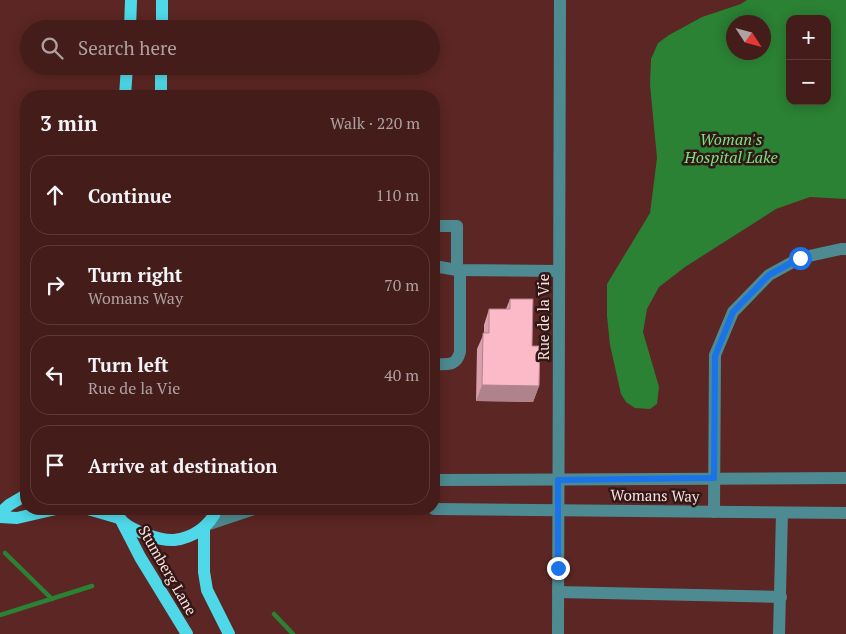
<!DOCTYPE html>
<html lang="en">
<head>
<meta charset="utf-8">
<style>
  body { margin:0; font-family:"PT Serif",serif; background:#4b2523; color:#f1f3f6 }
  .controls { position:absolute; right:15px; top:15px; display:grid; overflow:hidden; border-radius:10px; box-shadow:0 2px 12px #0003 }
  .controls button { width:45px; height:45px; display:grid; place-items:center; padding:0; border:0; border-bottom:1px solid #5c3a39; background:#441c1a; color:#f1f3f6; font:25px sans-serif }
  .compass { position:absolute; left:726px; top:15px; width:45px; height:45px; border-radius:50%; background:#441c1a; box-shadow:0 2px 12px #0003; rotate:126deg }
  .stop { position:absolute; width:15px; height:15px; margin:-11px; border:4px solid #1a73e8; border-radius:50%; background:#fff }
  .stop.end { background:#1a73e8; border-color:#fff; box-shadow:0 1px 5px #0008 }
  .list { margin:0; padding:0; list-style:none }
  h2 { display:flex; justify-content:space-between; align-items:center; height:65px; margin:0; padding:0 20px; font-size:21px }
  h2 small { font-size:16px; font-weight:400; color:#afa1a2 }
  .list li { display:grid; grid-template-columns:32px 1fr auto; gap:15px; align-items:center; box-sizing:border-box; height:80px; margin:0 10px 10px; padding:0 10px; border:1px solid #5c3a39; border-radius:20px }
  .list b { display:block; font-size:19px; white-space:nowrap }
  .list p { margin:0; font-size:16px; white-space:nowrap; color:#afa1a2 }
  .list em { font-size:16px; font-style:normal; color:#afa1a2 }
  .icon { flex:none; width:28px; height:28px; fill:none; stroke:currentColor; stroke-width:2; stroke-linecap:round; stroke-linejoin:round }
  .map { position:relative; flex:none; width:846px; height:634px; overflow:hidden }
  .search { position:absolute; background:#441c1a; box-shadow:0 2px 12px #0003; left:20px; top:20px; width:420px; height:55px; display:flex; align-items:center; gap:12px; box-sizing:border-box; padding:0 18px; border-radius:28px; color:#afa1a2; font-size:19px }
  .panel { position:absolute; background:#441c1a; box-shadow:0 2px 12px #0003; left:20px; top:90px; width:420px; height:425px; border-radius:20px }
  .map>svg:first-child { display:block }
  .water { fill:#2b8134; fill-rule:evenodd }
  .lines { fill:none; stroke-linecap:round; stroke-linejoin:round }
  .stream { stroke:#2b8134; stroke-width:4.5 }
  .minor { stroke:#4e8a91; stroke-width:12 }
  .major { stroke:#4fd9e8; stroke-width:12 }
  .wall { fill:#d99fab }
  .shaded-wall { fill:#b0828b }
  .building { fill:#fcb9c7; stroke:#b0828b }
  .route { stroke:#1a73e8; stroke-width:6 }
  .labels { text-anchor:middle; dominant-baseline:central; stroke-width:5; stroke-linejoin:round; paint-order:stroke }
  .street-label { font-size:15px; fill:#fce0dd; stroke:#311817 }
  .water-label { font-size:16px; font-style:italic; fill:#78e37f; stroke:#311817 }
</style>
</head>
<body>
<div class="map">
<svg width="846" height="634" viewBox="0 0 846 634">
  <rect width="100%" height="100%" fill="#5b2623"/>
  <path class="water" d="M747,0H846V199L810,197L776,209L685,267L659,287L647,309L643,332L659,387L657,404L650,409L635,408L626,402L621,394L610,345L607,316V284L650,213L657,158L650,85L651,59L658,43L669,35L702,17L741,4ZM790,19H827V101H790ZM734,22H764V52H734Z"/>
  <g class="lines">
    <g class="stream">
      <path d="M5,553L52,599"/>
      <path d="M274,614L293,634"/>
      <path d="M0,615L92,586"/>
    </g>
    <g class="minor">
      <path d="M434,226H457V270"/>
      <path d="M434,266L457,270L559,271"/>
      <path d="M434,364C447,364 456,367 460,352V270"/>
      <path d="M434,480L846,478"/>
      <path d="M434,509L846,513"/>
      <path d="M714,512L715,355L733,312L769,275L800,258L841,249H846"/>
      <path d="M206,525L254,509"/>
      <path d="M558,592L781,597"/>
      <path d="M558,634L560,0"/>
      <path d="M779,634L782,513"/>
    </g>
    <g class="major">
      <path d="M130,29L131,0"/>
      <path d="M162,29V0"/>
      <path d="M125,96L127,66"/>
      <path d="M161,96V66"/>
      <path d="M88,509L119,518"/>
      <path d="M114,509C116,513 119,518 123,522C133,531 160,541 174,540C193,538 210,526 217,509"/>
      <path d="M0,513L9,505L26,495"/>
      <path d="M0,517L17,518L56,509"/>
      <path d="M122,522L140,557L187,634"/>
      <path d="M204,527V572L207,590L229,634"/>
    </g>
  </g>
  <path class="wall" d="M510,299L532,346L539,386L533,402L476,401L477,349L484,333V325L489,309H506Z"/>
  <path class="shaded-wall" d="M482,385L539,386L533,402L476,401Z"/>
  <path class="building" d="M510,299H533L532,346H540L539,386L482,385L483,333H489V309H510Z"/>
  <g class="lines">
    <path class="route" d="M558,568V480L714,478L715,356L733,312L769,275L800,258"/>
  </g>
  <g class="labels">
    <g class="street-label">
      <text transform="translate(543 317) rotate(-90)">Rue de la Vie</text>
      <text transform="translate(655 495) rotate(1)">Womans Way</text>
      <text transform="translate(168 570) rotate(60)">Stumberg Lane</text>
    </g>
    <g class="water-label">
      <text x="731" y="139">Woman's<tspan x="731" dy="18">Hospital Lake</tspan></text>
    </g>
  </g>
</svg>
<div class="controls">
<button>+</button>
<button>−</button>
</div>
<svg class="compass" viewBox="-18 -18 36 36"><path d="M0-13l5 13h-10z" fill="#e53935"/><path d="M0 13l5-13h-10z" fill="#afa1a2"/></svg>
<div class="stop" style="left:800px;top:258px"></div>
<div class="stop end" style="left:558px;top:568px"></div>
<div class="search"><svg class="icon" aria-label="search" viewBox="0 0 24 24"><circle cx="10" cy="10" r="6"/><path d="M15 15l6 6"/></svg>Search here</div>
<section class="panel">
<h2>3 min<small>Walk · 220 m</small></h2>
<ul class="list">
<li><svg class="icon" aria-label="ahead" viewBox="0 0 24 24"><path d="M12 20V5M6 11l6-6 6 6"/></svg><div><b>Continue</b></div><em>110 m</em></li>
<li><svg class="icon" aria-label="right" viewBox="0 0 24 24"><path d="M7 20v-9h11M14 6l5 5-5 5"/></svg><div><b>Turn right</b><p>Womans Way</p></div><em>70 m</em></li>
<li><svg class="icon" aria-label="left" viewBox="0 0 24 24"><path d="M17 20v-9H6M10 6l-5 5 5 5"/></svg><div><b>Turn left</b><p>Rue de la Vie</p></div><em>40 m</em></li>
<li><svg class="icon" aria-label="arrive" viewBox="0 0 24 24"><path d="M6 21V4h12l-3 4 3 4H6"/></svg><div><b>Arrive at destination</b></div></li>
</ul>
</section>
</div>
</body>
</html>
